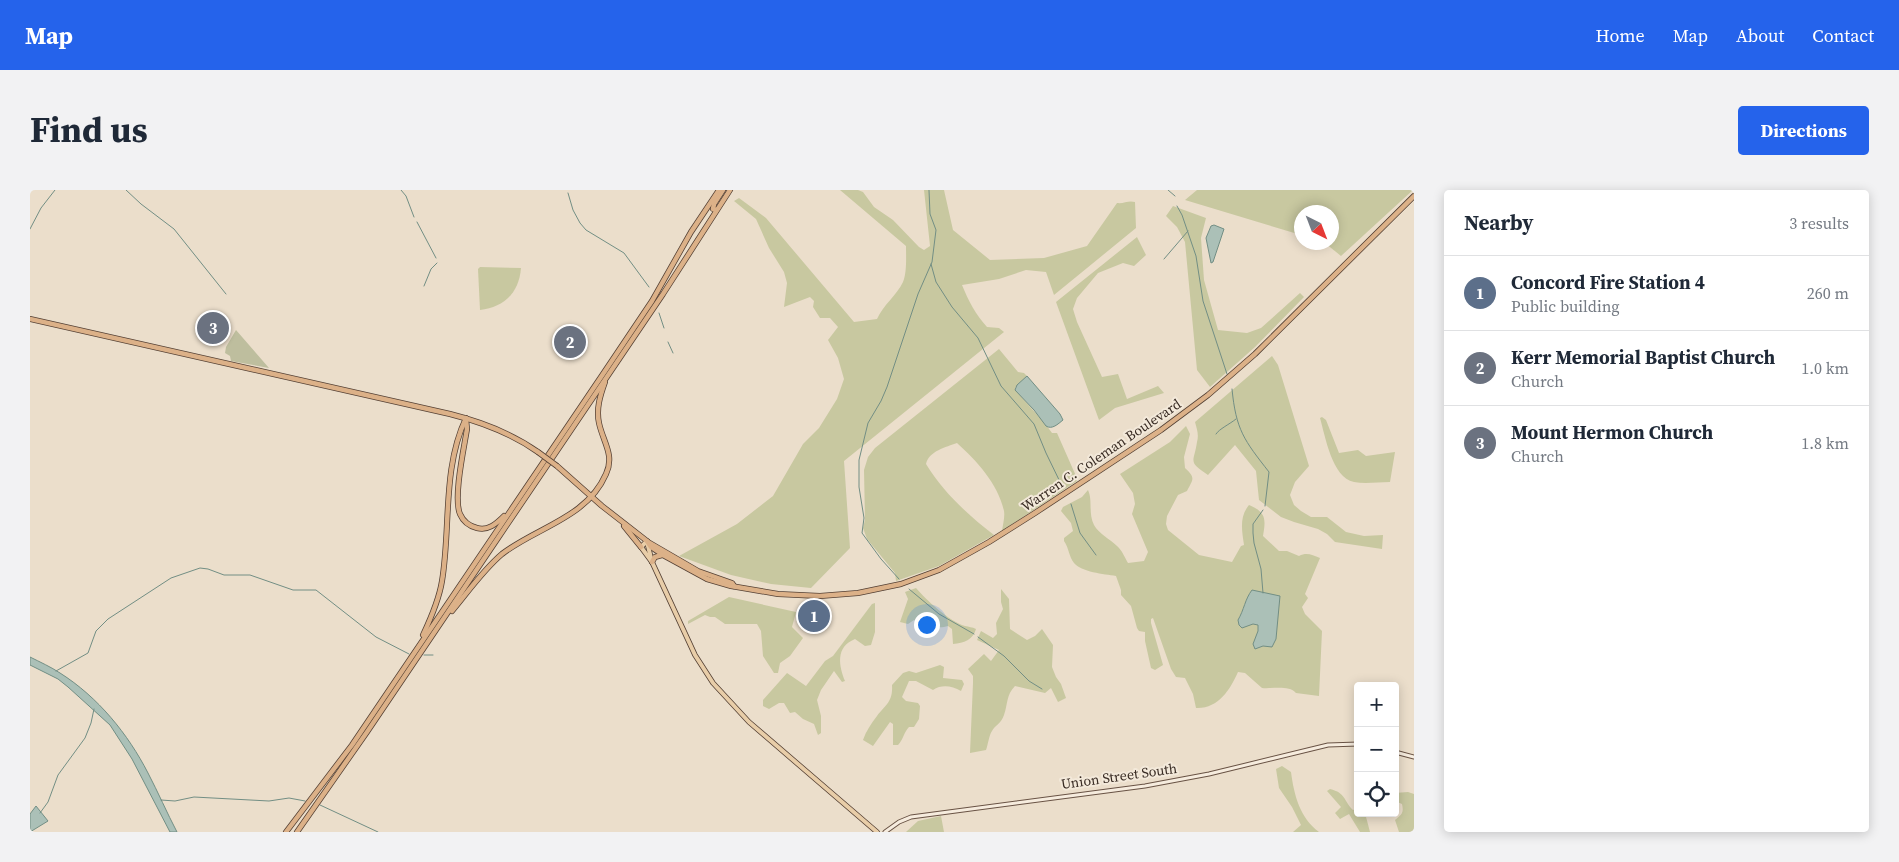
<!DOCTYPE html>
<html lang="en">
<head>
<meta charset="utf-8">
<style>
  body { margin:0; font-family:"Source Serif 4",serif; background:#f2f2f3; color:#1f2937 }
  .controls { position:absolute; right:15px; bottom:15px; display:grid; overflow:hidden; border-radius:5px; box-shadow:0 2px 12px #0003 }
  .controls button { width:45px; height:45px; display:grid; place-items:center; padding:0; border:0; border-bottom:1px solid #e0e1e3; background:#fff; color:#1f2937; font:25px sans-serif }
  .compass { position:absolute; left:1264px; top:15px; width:45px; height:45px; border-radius:50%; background:#fff; box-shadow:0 2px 12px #0003; rotate:138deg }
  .you { position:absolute; left:896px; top:434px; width:18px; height:18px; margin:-12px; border:4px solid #fff; border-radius:50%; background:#1a73e8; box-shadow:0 0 0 8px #1a73e833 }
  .badge { display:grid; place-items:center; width:32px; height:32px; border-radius:50%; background:#2563eb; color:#fff; font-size:16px; font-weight:700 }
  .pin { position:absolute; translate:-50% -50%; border:2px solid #fff; box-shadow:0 1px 5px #0006 }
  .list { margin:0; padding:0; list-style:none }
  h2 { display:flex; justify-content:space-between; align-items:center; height:65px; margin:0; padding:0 20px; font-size:21px }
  h2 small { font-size:16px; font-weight:400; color:#747a83 }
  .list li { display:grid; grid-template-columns:32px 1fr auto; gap:15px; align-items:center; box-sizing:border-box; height:75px; padding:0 20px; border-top:1px solid #e0e1e3 }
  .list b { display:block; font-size:19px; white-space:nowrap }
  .list p { margin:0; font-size:16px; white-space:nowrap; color:#747a83 }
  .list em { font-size:16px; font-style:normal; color:#747a83 }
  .icon { flex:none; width:28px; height:28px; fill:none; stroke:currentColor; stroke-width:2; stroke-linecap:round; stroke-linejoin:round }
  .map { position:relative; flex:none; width:1384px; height:642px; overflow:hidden; border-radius:5px }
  header { display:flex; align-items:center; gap:30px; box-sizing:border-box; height:70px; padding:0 25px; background:#2563eb; color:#fff }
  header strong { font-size:24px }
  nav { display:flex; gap:28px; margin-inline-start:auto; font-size:18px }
  .intro { display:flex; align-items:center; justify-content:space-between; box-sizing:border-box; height:120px; padding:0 30px }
  h1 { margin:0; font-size:35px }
  .button { padding:12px 22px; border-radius:5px; background:#2563eb; color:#fff; font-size:18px; font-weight:700 }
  main { display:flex; gap:30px; padding:0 30px }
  aside { flex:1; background:#fff; border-radius:5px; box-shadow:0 2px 12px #0003 }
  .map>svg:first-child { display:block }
  .green { fill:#c8c8a0 }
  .cemetery { fill:#bebe9e }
  .water { fill:#abc0b7; stroke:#728e84 }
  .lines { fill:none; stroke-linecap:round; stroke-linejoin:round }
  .stream { stroke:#728e84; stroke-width:1 }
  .secondary-casing { stroke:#685244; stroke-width:5 }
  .primary-casing { stroke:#544034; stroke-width:5.5 }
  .trunk-casing { stroke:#544034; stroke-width:6 }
  .secondary { stroke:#f6ecde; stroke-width:3 }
  .primary { stroke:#e8cda8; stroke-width:4 }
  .trunk { stroke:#dcb188; stroke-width:4.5 }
  .trunk-bridge-casing { stroke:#544034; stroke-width:6; stroke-linecap:butt }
  .trunk-bridge { stroke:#dcb188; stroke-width:4.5 }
  .labels { text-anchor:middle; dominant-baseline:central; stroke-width:4; stroke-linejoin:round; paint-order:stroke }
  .street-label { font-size:14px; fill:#382b23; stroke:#f3e9da }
</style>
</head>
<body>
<header>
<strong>Map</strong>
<nav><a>Home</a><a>Map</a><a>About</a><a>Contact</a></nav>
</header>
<div class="intro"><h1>Find us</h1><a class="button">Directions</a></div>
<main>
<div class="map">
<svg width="1384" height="642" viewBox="0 0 1384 642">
  <rect width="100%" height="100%" fill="#ebdecb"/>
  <g class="green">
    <path d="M810,0H828L833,2L844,17L863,30L889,57L894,60L900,56L894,0H914L923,40L960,70L1014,68L1057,56L1087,13C1094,14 1098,10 1105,12L1106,38L1024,105L1016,82L996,80L969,89L932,95C938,110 946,125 957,137L969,138L974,142L814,271L820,358L781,398L741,394L701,385L649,366L707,334L743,306L773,254L789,238L807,209L814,189L808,168L798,150L808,137L800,128H790L783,117L784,111L780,107L754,117L757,93L754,82L739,58L726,29L704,11L709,8L736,28L824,132L847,129C853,115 867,105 873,92C877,82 876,67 876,56Z"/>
    <path d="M1167,0H1383L1311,66L1295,53L1302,52V22H1272L1271,45L1155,10Z"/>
    <path d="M1143,16L1176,28L1171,48L1174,90L1188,140L1217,143L1231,138L1270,103L1274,107L1225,157L1180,197L1167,180L1155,52L1147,37L1136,26Z"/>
    <path d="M1107,47L1116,65L1104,76L1093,73L1068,83L1047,108L1043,119L1047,132L1072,187L1088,184L1097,209L1128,196L1134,203L1085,218L1069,230L1026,112Z"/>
    <path d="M450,77L491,78C489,103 474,117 450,120L448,79Z"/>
    <path d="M969,159L988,182L994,183L997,186L985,198C996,214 1011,227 1022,243H1027L1046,286L1047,291L972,341C973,334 975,327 974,321C968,294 947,271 927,253C916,257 899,261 896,274C914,303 938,325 964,345L909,376L866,391L865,383L837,349L833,338L835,330L834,280L838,267L845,258Z"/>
    <path d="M1242,166L1248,175L1279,276L1265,292L1260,305L1264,315L1271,321L1281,327H1297L1316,342L1334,346L1353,345L1352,359L1305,352L1297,344L1288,339L1264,332L1251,327L1229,310L1226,281L1205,255L1178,285C1157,271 1164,273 1167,252C1169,245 1167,239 1165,232Z"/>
    <path d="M1292,227L1296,230L1309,263L1328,260L1336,266L1365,262L1360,292C1348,292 1335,294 1324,292C1302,288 1295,245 1290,228Z"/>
    <path d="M1156,236L1160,244L1154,267L1155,278C1166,288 1163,289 1157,301L1148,305L1137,326L1136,334L1138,340L1169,365L1202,372L1211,356L1214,355C1212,341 1209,327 1219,315C1236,322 1236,329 1233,346L1249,361H1257L1269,366C1277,362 1282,365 1290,368L1275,404L1278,408L1272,417L1275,424L1292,441L1289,506L1266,503C1259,495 1243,499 1232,498L1215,483L1208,482C1200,500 1188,519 1166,518L1163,504L1155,488L1146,487L1141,479L1123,428L1121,429V433L1133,475L1125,480L1121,478L1115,451V442L1109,441L1107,438L1101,416L1091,405V400L1086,386C1074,384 1051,382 1044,373C1039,367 1039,358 1034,351V348L1043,341L1041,333L1031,321L1033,317L1052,307L1058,300C1063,311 1058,323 1064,335C1069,344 1080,349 1087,356C1092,360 1095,368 1098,373L1114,371L1118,362L1102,324L1105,314L1103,303L1090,284L1140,252Z"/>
    <path d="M886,398C896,410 919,431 935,436C939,437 942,437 946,439C943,450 934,453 923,454L922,439L918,436C909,439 905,435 895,439L884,430L878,434L870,432L878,409L875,402Z"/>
    <path d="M971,399L979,409L980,439L997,450L1005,446L1012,439L1023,455L1022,477L1026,487L1031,494L1036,508L1028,512L1021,498L1015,503L985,496C976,505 978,514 974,525C971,534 965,535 962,541C959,545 958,555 956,560L940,563L943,493V486L938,479L954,464L961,471L969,460L947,450L951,441L963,448L967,444L966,433L973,419L971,412Z"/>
    <path d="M699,407L766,422L762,437L773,448L760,466L750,473L748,483H744L733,466L731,441L727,434H695L685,427H680L675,425L658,434V431Z"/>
    <path d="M845,413V442L841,455L835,456L825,449C805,457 809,476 815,491L812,492L804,481L791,500L787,510L791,526V543L788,545L784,534L773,529L765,522L760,523L754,513H749L739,519L733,516V510L757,483L776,496L795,471L803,466L842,414Z"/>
    <path d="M910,475L914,477L913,488L932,490L934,494L931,501C922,496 912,494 903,500L886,491H879L872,507L876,511L888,513L890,516L889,529L884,537H879C874,542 873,550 868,555H863V534L860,532L843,556L833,550C836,541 841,534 847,526C856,514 863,512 862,495L873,483L879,481L886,483Z"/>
    <path d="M1252,576L1261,582C1264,605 1270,628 1289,642H1263L1271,635L1262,617L1249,598L1246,579Z"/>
    <path d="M1300,599C1316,603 1313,610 1323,620L1328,618V623H1335L1340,642H1330L1319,624L1310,629L1305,623L1311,617L1297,601Z"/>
    <path d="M1378,602L1384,604V642H1369L1365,630C1372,624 1374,623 1372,614L1365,611V603Z"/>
    <path d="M911,626L914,642H876L888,631Z"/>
  </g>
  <path class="cemetery" d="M206,140L239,178L201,171L200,166L195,163L196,157Z"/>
  <g class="water">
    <path d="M1184,35L1194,39L1183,72L1181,73L1176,48L1181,36Z"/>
    <path d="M997,186L1030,224L1033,230C1028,234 1022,240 1016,236L1004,220L985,200L987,195Z"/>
    <path d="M1222,400L1250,406L1246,449L1242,457L1233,456L1225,459L1223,454L1228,441V435L1223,434L1212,438L1209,435L1208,430C1214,420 1215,409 1222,400Z"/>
    <path d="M0,467C10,472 21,477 30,483C68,507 98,544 118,583C128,602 137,623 147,642H140L102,569L80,535L38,497L28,489L0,475Z"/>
    <path d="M6,616L18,631L0,642V624Z"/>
  </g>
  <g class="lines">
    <g class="stream">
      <path d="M96,0L111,14L144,39L196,104"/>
      <path d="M371,0L376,6L384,27"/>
      <path d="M1138,0L1145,6"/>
      <path d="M538,3L543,20L550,33L556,40L594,63L619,97"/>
      <path d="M1147,16L1152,25L1166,66L1173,111L1197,184"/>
      <path d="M387,32L406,68"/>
      <path d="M0,39L11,18L25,0"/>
      <path d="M1134,69L1158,41"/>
      <path d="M901,74L906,92L922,117L948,148L971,196L1004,234L1016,263L1033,298"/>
      <path d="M394,96L401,79L407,73"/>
      <path d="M629,123L634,138"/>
      <path d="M638,152L643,163"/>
      <path d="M1202,199C1206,240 1214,250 1239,282L1235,316"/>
      <path d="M1186,244C1189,239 1200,234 1206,229"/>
      <path d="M1041,314L1050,343L1066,365"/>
      <path d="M869,389L851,369L832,343L834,328L829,297V270L838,233L851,211L857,197L888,104L902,72L906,40L900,24L899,0"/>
      <path d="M879,399L909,424L944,444"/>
      <path d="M1233,403L1231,379L1224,353L1223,343V334L1233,320"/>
      <path d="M948,447L974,466L999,491L1012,499"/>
      <path d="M394,465H403"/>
      <path d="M26,481L58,463L66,441L78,429L141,388L170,378L178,379L194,385H220L263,400H286L346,447L379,464"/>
      <path d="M131,610L145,611L164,607L239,611L259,608L275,611"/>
      <path d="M290,615L348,642"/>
      <path d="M10,623L18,612L28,585L55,548L61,533L64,519"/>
    </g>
    <g class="secondary-casing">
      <g id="secondary">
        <path d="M1365,562L1384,567"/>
        <path d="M855,642L869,632L881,627L1115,596L1179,584L1298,555L1328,554"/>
      </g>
    </g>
    <g class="primary-casing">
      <g id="primary">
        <path d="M617,351L611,357L622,372L665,465L683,493L719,532L847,642"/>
        <path d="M617,352L622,372"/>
      </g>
    </g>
    <g class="trunk-casing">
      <g id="trunk">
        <path d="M686,20L683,19L684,14L693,0"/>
        <path d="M0,129L420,224C452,232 481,243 508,262"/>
        <path d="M436,229L437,239C434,258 423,308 430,324C433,331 439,336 447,338C458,341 466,334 474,326"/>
        <path d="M527,276L572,316L617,351L621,357L633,365L677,389L701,396L748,404L790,406L828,403L871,394L909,380L959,352L1005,323L1131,240L1178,205L1225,164L1384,6"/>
        <path d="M594,336L611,357"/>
        <path d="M618,352L668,381L702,393L704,396"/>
        <path d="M622,372L625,367L632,365"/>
        <path d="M422,421C438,402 453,380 472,364C507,337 557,328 576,284C585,265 573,252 569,233C566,219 570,206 575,192"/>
        <path d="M393,445C401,428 409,410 412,391C421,337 412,279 436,228"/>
        <path d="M256,642L322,555L571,187L622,111L661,42L689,0"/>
        <path d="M267,642L337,542L468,348L633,104L700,0"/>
      </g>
    </g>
    <use href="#secondary" class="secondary"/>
    <use href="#primary" class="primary"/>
    <use href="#trunk" class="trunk"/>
    <g class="trunk-bridge-casing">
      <path id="trunk-bridge" d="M508,262L527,276"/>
    </g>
    <use href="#trunk-bridge" class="trunk-bridge"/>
  </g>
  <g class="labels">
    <g class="street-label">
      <text transform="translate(1071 265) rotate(-34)">Warren C. Coleman Boulevard</text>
      <text transform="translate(1089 586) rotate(-8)">Union Street South</text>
    </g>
  </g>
</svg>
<div class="controls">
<button>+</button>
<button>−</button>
<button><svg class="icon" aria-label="locate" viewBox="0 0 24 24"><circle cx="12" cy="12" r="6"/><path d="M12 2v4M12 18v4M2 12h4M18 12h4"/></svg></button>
</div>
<svg class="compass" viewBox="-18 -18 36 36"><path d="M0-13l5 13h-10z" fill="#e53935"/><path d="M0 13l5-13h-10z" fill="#747a83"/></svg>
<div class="you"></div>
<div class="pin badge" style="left:784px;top:426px;background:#5c6f8a">1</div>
<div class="pin badge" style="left:540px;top:152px;background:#6b7280">2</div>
<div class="pin badge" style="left:183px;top:138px;background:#6b7280">3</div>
</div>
<aside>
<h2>Nearby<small>3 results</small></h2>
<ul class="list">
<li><span class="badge" style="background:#5c6f8a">1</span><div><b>Concord Fire Station 4</b><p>Public building</p></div><em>260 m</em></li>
<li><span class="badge" style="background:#6b7280">2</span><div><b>Kerr Memorial Baptist Church</b><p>Church</p></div><em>1.0 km</em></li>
<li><span class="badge" style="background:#6b7280">3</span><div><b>Mount Hermon Church</b><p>Church</p></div><em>1.8 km</em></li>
</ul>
</aside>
</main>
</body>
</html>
